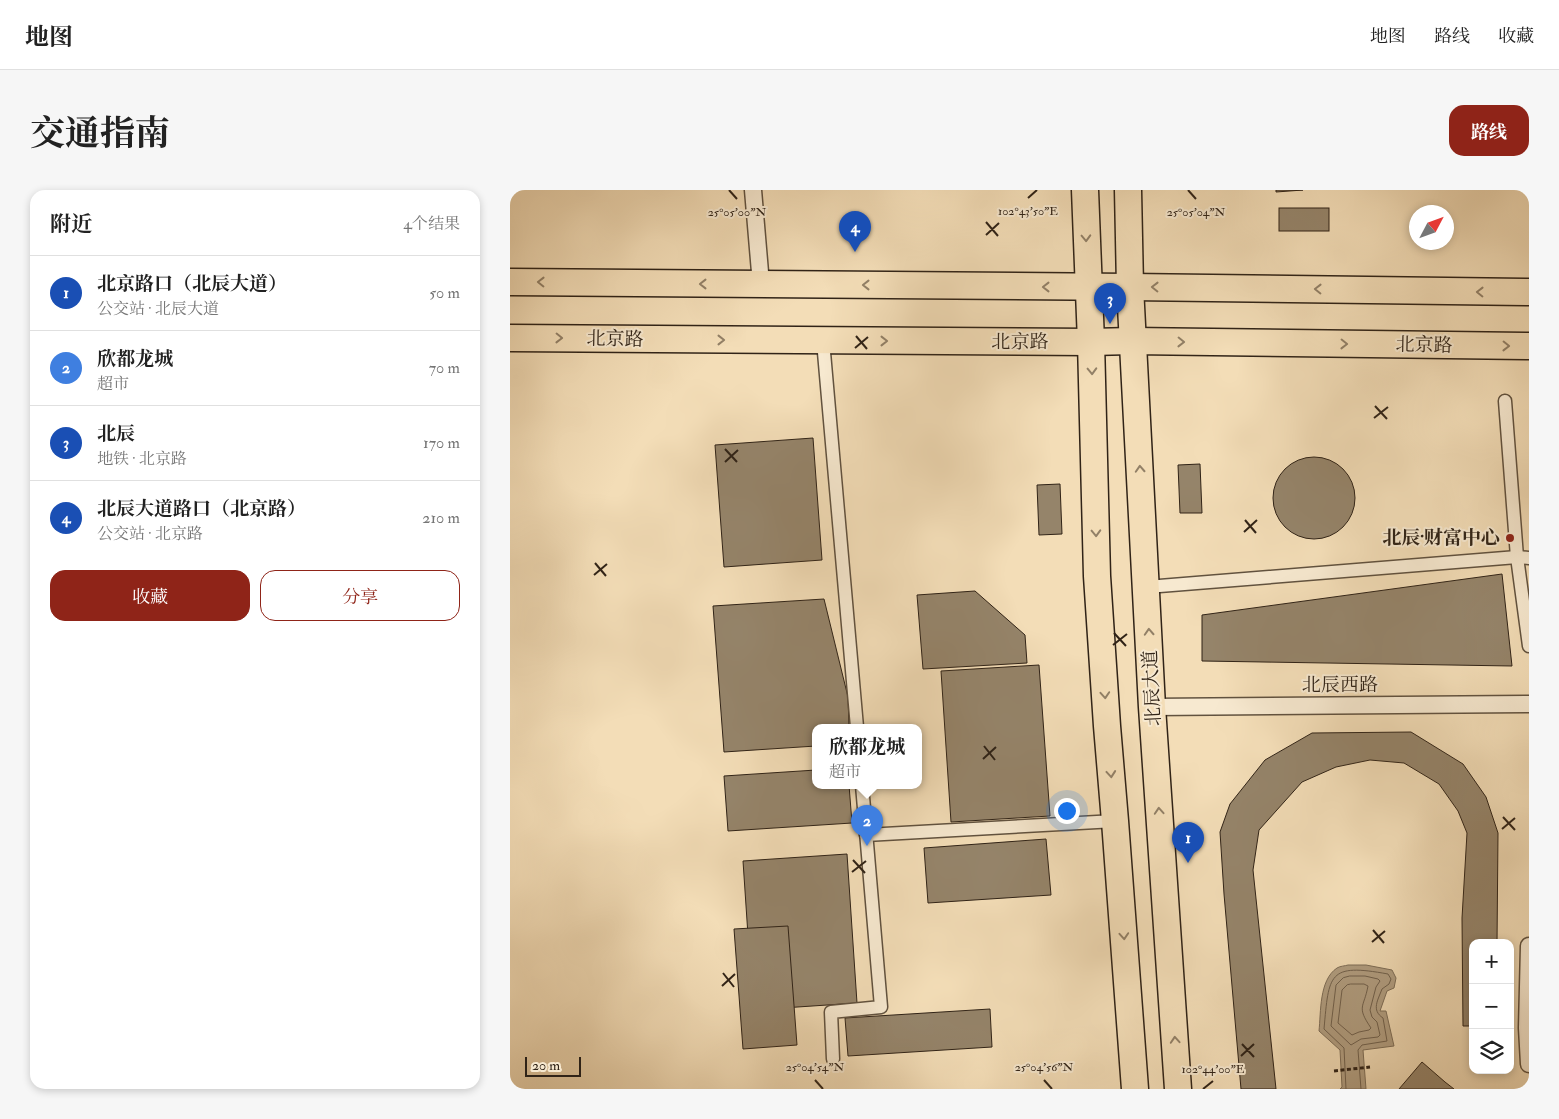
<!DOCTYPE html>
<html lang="zh">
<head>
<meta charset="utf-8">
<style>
  body { margin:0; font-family:"IM FELL Double Pica","Noto Serif SC",serif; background:#f6f6f6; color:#222 }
  .controls { position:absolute; right:15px; bottom:15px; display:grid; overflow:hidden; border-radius:10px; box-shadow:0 2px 8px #0003 }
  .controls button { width:45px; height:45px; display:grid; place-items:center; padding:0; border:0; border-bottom:1px solid #e0e0e0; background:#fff; color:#222; font:25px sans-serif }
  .compass { position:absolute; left:899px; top:15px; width:45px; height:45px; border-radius:50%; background:#fff; box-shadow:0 2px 8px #0003; rotate:49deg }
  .scale { position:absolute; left:15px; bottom:12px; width:56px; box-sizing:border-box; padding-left:5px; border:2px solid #302317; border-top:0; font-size:14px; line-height:18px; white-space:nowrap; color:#302317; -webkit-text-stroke:4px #f7e9d0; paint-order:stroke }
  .you { position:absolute; left:556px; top:620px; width:18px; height:18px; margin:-12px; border:4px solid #fff; border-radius:50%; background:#1a73e8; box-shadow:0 0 0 8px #1a73e833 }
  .badge { display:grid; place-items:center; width:32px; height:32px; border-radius:50%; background:#8f2418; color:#fff; font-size:16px; font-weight:700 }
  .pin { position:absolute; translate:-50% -41px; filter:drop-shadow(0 1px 2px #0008) }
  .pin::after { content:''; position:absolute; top:26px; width:18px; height:15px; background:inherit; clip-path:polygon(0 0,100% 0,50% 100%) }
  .popup { position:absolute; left:302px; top:534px; width:110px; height:65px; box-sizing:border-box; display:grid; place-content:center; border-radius:10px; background:#fff; filter:drop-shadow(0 1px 4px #0005); font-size:16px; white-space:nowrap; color:#767676 }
  .popup b { font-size:19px; color:#222 }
  .popup::after { content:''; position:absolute; left:50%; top:100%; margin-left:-10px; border:10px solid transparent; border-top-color:#fff }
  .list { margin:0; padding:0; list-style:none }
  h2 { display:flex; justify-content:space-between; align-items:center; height:65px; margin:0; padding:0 20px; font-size:21px }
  h2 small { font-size:16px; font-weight:400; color:#767676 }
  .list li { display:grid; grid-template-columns:32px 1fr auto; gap:15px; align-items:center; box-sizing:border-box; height:75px; padding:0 20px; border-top:1px solid #e0e0e0 }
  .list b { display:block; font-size:19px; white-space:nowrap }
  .list p { margin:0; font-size:16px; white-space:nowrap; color:#767676 }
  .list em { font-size:16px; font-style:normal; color:#767676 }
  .actions { display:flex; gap:10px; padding:15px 20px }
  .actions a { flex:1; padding:11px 0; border:1px solid #8f2418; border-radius:15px; text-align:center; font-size:18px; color:#8f2418 }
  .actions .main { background:#8f2418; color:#fff }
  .icon { flex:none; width:28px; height:28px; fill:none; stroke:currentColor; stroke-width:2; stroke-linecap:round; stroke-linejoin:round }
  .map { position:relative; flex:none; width:1019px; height:899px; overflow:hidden; border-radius:15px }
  header { display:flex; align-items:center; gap:30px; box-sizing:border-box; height:70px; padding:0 25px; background:#fff; border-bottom:1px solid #e0e0e0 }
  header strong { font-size:24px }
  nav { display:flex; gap:28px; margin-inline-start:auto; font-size:18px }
  .intro { display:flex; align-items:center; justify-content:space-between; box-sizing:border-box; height:120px; padding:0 30px }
  h1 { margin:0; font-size:35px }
  .button { padding:12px 22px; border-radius:15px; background:#8f2418; color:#fff; font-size:18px; font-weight:700 }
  main { display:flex; gap:30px; padding:0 30px }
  aside { flex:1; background:#fff; border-radius:15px; box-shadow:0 2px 8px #0003 }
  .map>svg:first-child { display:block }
  .water { fill:#b19e81; stroke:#7d6d57 }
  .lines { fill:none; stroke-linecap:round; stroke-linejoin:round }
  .shore { stroke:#70604c; stroke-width:1 }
  .building { fill:#95846a; stroke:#302317 }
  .pedestrian-casing { stroke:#61523f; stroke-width:15 }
  .minor-casing { stroke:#61523f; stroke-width:19 }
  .primary-casing { stroke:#302317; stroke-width:29 }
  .path { stroke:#302317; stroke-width:3; stroke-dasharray:4 2.5; stroke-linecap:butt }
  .pedestrian { stroke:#f7e9d0; stroke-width:12 }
  .minor { stroke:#f7e9d0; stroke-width:16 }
  .primary { stroke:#f3ddb7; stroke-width:26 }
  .oneway { stroke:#928067 }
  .ticks { fill:none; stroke:#302317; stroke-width:2 }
  .poi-dot { fill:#8f2418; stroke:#f7e9d0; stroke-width:2 }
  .labels { text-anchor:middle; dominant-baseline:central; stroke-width:4; stroke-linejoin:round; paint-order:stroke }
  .street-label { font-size:19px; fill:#302317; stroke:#f7e9d0 }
  .poi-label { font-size:19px; font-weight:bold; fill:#302317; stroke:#f7e9d0; text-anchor:end }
  .ticks-label { font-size:12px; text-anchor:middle; fill:#302317; stroke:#f7e9d0; stroke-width:4; stroke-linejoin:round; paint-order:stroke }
</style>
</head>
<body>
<header>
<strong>地图</strong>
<nav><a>地图</a><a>路线</a><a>收藏</a></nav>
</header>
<div class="intro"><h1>交通指南</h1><a class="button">路线</a></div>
<main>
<aside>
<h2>附近<small>4个结果</small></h2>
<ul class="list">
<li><span class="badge" style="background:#1a4fb4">1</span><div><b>北京路口（北辰大道）</b><p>公交站 · 北辰大道</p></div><em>50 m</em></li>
<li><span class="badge" style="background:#3f7fe0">2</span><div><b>欣都龙城</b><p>超市</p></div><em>70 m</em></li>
<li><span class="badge" style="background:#1a4fb4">3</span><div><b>北辰</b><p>地铁 · 北京路</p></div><em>170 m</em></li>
<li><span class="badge" style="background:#1a4fb4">4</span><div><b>北辰大道路口（北京路）</b><p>公交站 · 北京路</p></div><em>210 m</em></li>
</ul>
<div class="actions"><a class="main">收藏</a><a>分享</a></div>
</aside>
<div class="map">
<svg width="1019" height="899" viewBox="0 0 1019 899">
  <rect width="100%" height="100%" fill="#f3ddb7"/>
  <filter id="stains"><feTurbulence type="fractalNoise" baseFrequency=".004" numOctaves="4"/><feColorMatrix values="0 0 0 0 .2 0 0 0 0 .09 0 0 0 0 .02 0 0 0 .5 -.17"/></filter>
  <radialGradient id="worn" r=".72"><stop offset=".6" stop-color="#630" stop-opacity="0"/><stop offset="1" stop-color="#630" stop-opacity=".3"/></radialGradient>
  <path class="water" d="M838,775H856L882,780L886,788L884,798L877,801L870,821H876L884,856L853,860L856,899H830L832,897L830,860L809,841C811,822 809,790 827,778C830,776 835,776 838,775Z"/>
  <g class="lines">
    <g class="shore">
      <path d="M840,786H855L868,789L870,791L866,797L860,820L862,827L867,832L870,845L868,847L851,849L841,855L821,836L826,795L833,788Z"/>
      <path d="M841,794H854L858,796C854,818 846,816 861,838L859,840L849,842L842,845L828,833L832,800L837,795Z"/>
      <path d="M836,899L834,858L814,839C819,784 818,773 878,784L881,789L879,794L872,799C868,810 861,820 873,828L877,851L852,855L848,860L851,899"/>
    </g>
  </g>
  <g class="building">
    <path d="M766,0H793L766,2Z"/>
    <rect x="769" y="18" width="50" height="23"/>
    <path d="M303,248L312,370L214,377L205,255Z"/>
    <circle cx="804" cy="308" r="41"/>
    <path d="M690,274L692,323H670L668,275Z"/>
    <path d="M550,294L552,344L529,345L527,295Z"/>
    <path d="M992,384L1002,476L692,471V425Z"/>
    <path d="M465,401L515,445L517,473L413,479L407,405Z"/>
    <path d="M314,409L338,507L339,537H306V556L214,562L203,416Z"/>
    <path d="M529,475L540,626L441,632L431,481Z"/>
    <path d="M901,542L953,574L976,607L988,643L987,753H963V836H953L952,728L957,643L948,621L929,594L894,573L860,570L826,577L792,592L749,640L743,680L766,899H731L714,704L710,642L720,614L755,570L802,543Z"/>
    <path d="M306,580V595H339L342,633L218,641L214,586Z"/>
    <path d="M536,649L541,705L418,713L414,658Z"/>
    <path d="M337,664L347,813L243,820L233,671Z"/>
    <path d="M278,736L287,855L233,859L224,739Z"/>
    <path d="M480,819L482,857L338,866L335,828Z"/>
    <path d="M912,872L935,892L944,899H889Z"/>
  </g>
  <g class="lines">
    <g class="pedestrian-casing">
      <g id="pedestrian">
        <path d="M313,151L347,537"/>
        <path d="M995,211L1007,367L1019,456"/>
        <path d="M637,397L1007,367L1019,368"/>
        <path d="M356,645L605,631"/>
        <path d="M323,869L321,822L371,817L352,595"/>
      </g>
    </g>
    <g class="minor-casing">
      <g id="minor">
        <path d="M243,0L251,94"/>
        <path d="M642,517L1019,514"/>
        <path d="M1019,756L1017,838L1019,874"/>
      </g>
    </g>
    <g class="primary-casing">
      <g id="primary">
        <path d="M575,0L581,152L587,386L597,536L605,631L625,899"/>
        <path d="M618,0L620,97L642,517L668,899"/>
        <path d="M0,92L620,97L1019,102"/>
        <path d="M0,148L581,152L622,151L1019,156"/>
      </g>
    </g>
    <path class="path" d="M824,881L860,877"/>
    <use href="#pedestrian" class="pedestrian"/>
    <use href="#minor" class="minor"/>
    <use href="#primary" class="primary"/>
  </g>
  <defs><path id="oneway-chevron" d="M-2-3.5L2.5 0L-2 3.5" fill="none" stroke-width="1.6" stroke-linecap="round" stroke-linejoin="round" transform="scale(1.25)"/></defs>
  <g class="oneway">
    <use href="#oneway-chevron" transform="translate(576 48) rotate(88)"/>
    <use href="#oneway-chevron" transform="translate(31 92) rotate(-179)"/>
    <use href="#oneway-chevron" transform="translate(193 94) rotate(-180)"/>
    <use href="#oneway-chevron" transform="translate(356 95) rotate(-180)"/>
    <use href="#oneway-chevron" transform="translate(536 97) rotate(-180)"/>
    <use href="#oneway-chevron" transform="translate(645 97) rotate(-179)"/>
    <use href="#oneway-chevron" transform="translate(808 99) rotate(-179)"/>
    <use href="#oneway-chevron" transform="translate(970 102) rotate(-179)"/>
    <use href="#oneway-chevron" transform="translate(49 148) rotate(1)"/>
    <use href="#oneway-chevron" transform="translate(211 150)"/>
    <use href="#oneway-chevron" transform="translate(374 151)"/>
    <use href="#oneway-chevron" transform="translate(671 152) rotate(1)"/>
    <use href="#oneway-chevron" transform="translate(834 154) rotate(1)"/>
    <use href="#oneway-chevron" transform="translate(996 156) rotate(1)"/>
    <use href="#oneway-chevron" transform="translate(582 181) rotate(88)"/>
    <use href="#oneway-chevron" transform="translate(630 279) rotate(-93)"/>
    <use href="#oneway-chevron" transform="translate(586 343) rotate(88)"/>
    <use href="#oneway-chevron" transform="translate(639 442) rotate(-93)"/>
    <use href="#oneway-chevron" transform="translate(595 505) rotate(86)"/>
    <use href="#oneway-chevron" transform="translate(601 584) rotate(85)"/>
    <use href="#oneway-chevron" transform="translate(649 621) rotate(-94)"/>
    <use href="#oneway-chevron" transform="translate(614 746) rotate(86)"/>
    <use href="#oneway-chevron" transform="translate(665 850) rotate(-94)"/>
  </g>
  <path class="ticks" d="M219,0L227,9M678,0L686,9M518,8L527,0M476,32L488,46M476,45L489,33M346,146L357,159M345,158L358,147M865,216L877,229M864,228L878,217M215,259L227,272M215,272L228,260M735,330L746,343M734,342L747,330M85,373L96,386M84,385L97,374M604,443L616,456M603,455L617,444M474,556L485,570M473,569L486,557M993,627L1005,640M992,639L1005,628M343,670L355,683M342,682L356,671M863,740L874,753M862,752L875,741M213,783L224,797M212,796L225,784M732,854L744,867M731,866L744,854M305,890L313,899M534,890L542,899M693,899L703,891"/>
  <circle class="poi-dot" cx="1000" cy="348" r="5"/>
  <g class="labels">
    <g class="street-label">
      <text transform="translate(105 149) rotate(1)">北京路</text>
      <text x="510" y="152">北京路</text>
      <text transform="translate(914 155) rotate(1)">北京路</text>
      <text x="830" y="495">北辰西路</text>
      <text transform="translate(642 498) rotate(-93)">北辰大道</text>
    </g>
    <g class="poi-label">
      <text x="990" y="348">北辰·财富中心</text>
    </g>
  </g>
  <g class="ticks-label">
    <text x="518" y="25">102°43'50"E</text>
    <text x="227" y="26">25°05'00"N</text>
    <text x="686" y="26">25°05'04"N</text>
    <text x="305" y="881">25°04'54"N</text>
    <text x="534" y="881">25°04'56"N</text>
    <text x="703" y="883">102°44'00"E</text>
  </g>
  <rect width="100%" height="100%" filter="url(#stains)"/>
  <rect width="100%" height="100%" fill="url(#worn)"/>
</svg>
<div class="controls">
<button>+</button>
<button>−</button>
<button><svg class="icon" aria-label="layers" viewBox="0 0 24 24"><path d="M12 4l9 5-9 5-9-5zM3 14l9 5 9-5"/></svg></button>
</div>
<svg class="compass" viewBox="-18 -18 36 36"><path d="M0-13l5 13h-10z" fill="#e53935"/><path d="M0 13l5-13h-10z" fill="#767676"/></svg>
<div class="scale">20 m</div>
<div class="you"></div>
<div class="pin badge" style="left:678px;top:673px;background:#1a4fb4">1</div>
<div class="pin badge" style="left:357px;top:656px;background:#3f7fe0">2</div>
<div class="popup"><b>欣都龙城</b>超市</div>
<div class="pin badge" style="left:600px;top:134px;background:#1a4fb4">3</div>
<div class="pin badge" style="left:345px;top:62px;background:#1a4fb4">4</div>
</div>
</main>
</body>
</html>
